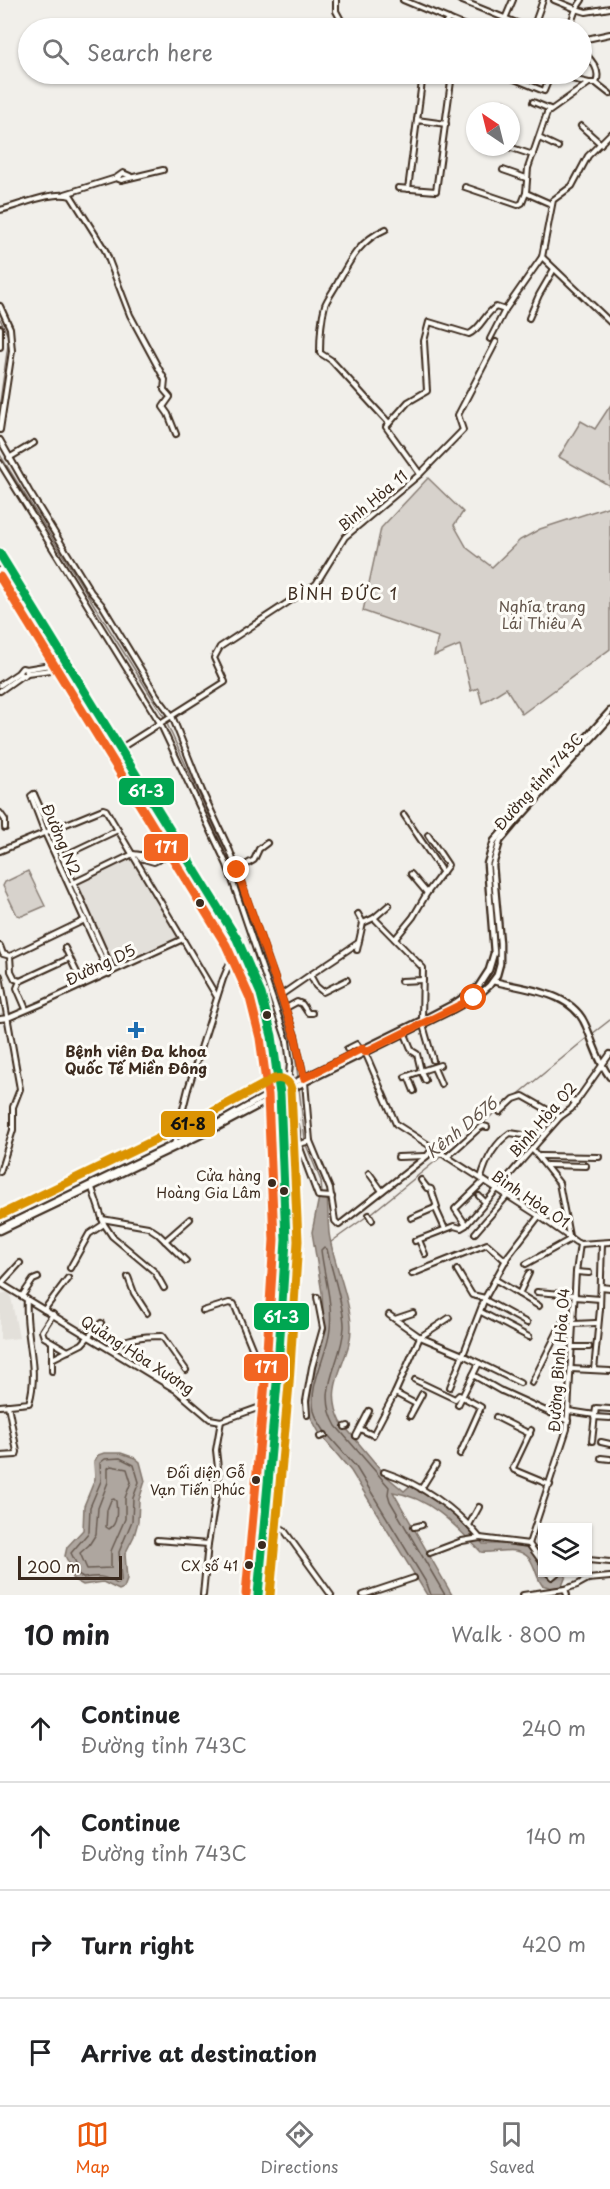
<!DOCTYPE html>
<html lang="en">
<head>
<meta charset="utf-8">
<style>
  body { margin:0; font-family:"Playpen Sans",sans-serif; background:#f6f6f6; color:#202124 }
  .controls { position:absolute; right:18px; bottom:18px; display:grid; overflow:hidden; border-radius:0px; box-shadow:0 2px 4px #0004 }
  .controls button { width:54px; height:54px; display:grid; place-items:center; padding:0; border:0; border-bottom:2px solid #e0e0e0; background:#fff; color:#202124; font:30px sans-serif }
  .compass { position:absolute; left:466px; top:102px; width:54px; height:54px; border-radius:50%; background:#fff; box-shadow:0 2px 4px #0004; rotate:325deg }
  .scale { position:absolute; left:18px; bottom:15px; width:104px; box-sizing:border-box; padding-left:6px; border:3px solid #3b2a1e; border-top:0; font-size:16px; line-height:21px; white-space:nowrap; color:#3b2a1e; -webkit-text-stroke:4px #fdfcf7; paint-order:stroke }
  .stop { position:absolute; width:18px; height:18px; margin:-14px; border:4px solid #ea580c; border-radius:50%; background:#fff }
  .stop.end { background:#ea580c; border-color:#fff; box-shadow:0 2px 6px #0008 }
  .list { margin:0; padding:0; list-style:none }
  h2 { display:flex; justify-content:space-between; align-items:center; height:78px; margin:0; padding:0 24px; font-size:26px }
  h2 small { font-size:20px; font-weight:400; color:#757577 }
  .list li { display:grid; grid-template-columns:39px 1fr auto; gap:18px; align-items:center; box-sizing:border-box; height:108px; padding:0 24px; border-top:2px solid #e0e0e0 }
  .list b { display:block; font-size:22px; white-space:nowrap }
  .list p { margin:0; font-size:20px; white-space:nowrap; color:#757577 }
  .list em { font-size:20px; font-style:normal; color:#757577 }
  .icon { flex:none; width:33px; height:33px; fill:none; stroke:currentColor; stroke-width:2; stroke-linecap:round; stroke-linejoin:round }
  .map { position:relative; flex:none; width:610px; height:1595px; overflow:hidden }
  .search { position:absolute; background:#fff; box-shadow:0 2px 4px #0004; left:18px; right:18px; top:18px; height:66px; display:flex; align-items:center; gap:15px; box-sizing:border-box; padding:0 21px; border-radius:33px; color:#757577; font-size:22px }
  .sheet { height:510px; background:#fff }
  nav { display:flex; justify-content:space-around; align-items:center; box-sizing:border-box; height:84px; border-top:2px solid #e0e0e0; background:#fff; font-size:16px; color:#757577 }
  nav a { display:grid; justify-items:center; gap:3px }
  nav .on { color:#ea580c }
  .map>svg:first-child { display:block }
  .built { fill:#e3e0da }
  .green { fill:#d7d2cc; stroke:#897e75; stroke-width:1.5 }
  .water { fill:#aea69f; stroke:#80746b; stroke-width:1.5 }
  .lines { fill:none; stroke-linecap:round; stroke-linejoin:round }
  .shore { stroke:#695c52; stroke-width:1.5 }
  .stream { stroke:#80746b; stroke-width:1.5 }
  .minor-casing { stroke:#3b2a1e; stroke-width:8 }
  .major-casing { stroke:#3b2a1e; stroke-width:9 }
  .highway-casing { stroke:#3b2a1e; stroke-width:10 }
  .minor { stroke:#fdfcf7; stroke-width:4 }
  .major { stroke:#fdfcf7; stroke-width:4.5 }
  .highway { stroke:#fdfcf7; stroke-width:6 }
  .bus-1-casing { stroke:#fdfcf7; stroke-width:14 }
  .bus-2-casing { stroke:#fdfcf7; stroke-width:14 }
  .bus-3-casing { stroke:#fdfcf7; stroke-width:14 }
  .bus-1 { stroke:#00a651; stroke-width:9 }
  .bus-2 { stroke:#f26522; stroke-width:9 }
  .bus-3 { stroke:#db9304; stroke-width:9 }
  .route { stroke:#ea580c; stroke-width:8 }
  .bus-dot { fill:#3b2a1e; stroke:#fdfcf7; stroke-width:2 }
  .poi-dot { fill:#1f6fb2; stroke:#fdfcf7; stroke-width:2 }
  .labels { text-anchor:middle; dominant-baseline:central; stroke-width:6; stroke-linejoin:round; paint-order:stroke }
  .bus-label { font-size:14px; fill:#3b2a1e; stroke:#fdfcf7; text-anchor:end }
  .street-label { font-size:15px; fill:#3b2a1e; stroke:#fdfcf7 }
  .park-label { font-size:15px; fill:#62544a; stroke:#fdfcf7 }
  .poi-label { font-size:15px; font-weight:bold; fill:#3b2a1e; stroke:#fdfcf7 }
  .neighbourhood-label { font-size:16px; letter-spacing:1.5px; fill:#3b2a1e; stroke:#fdfcf7 }
  .water-label { font-size:16px; font-style:italic; fill:#63554b; stroke:#fdfcf7 }
  .line-badge { stroke:#fdfcf7; stroke-width:2 }
  .badge-label { font-size:16px; text-anchor:middle; font-weight:bold; fill:#fff }
  .pale-badge-label { font-size:16px; text-anchor:middle; font-weight:bold; fill:#111 }
</style>
</head>
<body>
<div class="map">
<svg width="610" height="1595" viewBox="0 0 610 1595">
  <rect width="100%" height="100%" fill="#f1efea"/>
  <filter id="ink" filterUnits="userSpaceOnUse"><feTurbulence type="fractalNoise" baseFrequency=".0167" numOctaves="2"/><feDisplacementMap in="SourceGraphic" scale="12" xChannelSelector="R" yChannelSelector="G"/><feConvolveMatrix kernelMatrix="1 2 1 2 8 2 1 2 1" color-interpolation-filters="sRGB"/></filter>
  <g filter="url(#ink)">
    <g class="built">
      <path d="M130,859L133,861L178,937L111,967L74,886Z"/>
      <path d="M10,1292L19,1338L0,1340V1294Z"/>
    </g>
    <g class="green">
      <path d="M610,406V486L559,457L581,421L595,429Z"/>
      <path d="M428,478L463,512L454,525L467,548L492,567L520,540L540,529L610,506V649L522,714L506,688L482,703L478,688L471,691L460,645L434,656L438,637L363,611L381,528Z"/>
      <path d="M28,871L45,906L22,916L17,915L3,886L5,882Z"/>
    </g>
    <g class="water">
      <path d="M327,1196C328,1208 328,1221 329,1233C333,1263 349,1293 351,1324C353,1360 321,1383 341,1422L386,1476L404,1491L411,1485C439,1499 463,1520 483,1544H512L530,1548L542,1565V1572L550,1579L556,1578L560,1573H570L566,1576L562,1586L552,1588L542,1585C536,1577 535,1565 529,1558C516,1544 496,1554 481,1552C455,1525 431,1498 393,1492L452,1595H427L351,1471L320,1434L309,1414L307,1402L313,1366L321,1343L324,1327L322,1293L312,1232L319,1197Z"/>
      <path d="M104,1453H121L135,1458L140,1462L145,1481L139,1500L138,1522L134,1536L125,1554L127,1580L124,1588L119,1590L103,1582L83,1585L76,1581L72,1578L71,1567L65,1556L67,1547L83,1530L84,1506L95,1479L94,1462L98,1455Z"/>
    </g>
    <g class="lines">
      <g class="shore">
        <path d="M325,1432C321,1426 316,1418 314,1411C308,1385 328,1354 330,1329C333,1303 324,1276 321,1250L324,1247L327,1249C331,1269 345,1309 344,1327C342,1364 315,1389 336,1426L389,1487L388,1494L390,1501L445,1595"/>
        <path d="M328,1435L356,1467L427,1584L431,1595"/>
        <path d="M120,1458L134,1465L139,1482L133,1498L132,1521L119,1552L121,1581L117,1584C104,1575 97,1576 83,1578L78,1575L77,1565L71,1553L89,1532L90,1507L101,1481L100,1463L105,1459Z"/>
        <path d="M111,1466L127,1469L131,1482L125,1498V1519L111,1551V1568L87,1569L80,1553L89,1545L96,1534L98,1508L108,1482V1468Z"/>
        <path d="M114,1499L116,1501C117,1511 118,1524 109,1529L106,1527L107,1510L111,1500Z"/>
      </g>
      <g class="stream">
        <path d="M0,319L9,338L0,402"/>
        <path d="M0,455L163,715L234,871L294,1047L298,1077"/>
        <path d="M592,1034L610,1020"/>
        <path d="M299,1088L305,1140"/>
        <path d="M515,1097L588,1037"/>
        <path d="M478,1127L504,1105"/>
        <path d="M306,1145L321,1181L322,1194"/>
        <path d="M331,1242L373,1212L474,1130"/>
      </g>
      <g class="minor-casing">
        <g id="minor">
          <path d="M336,0V11L342,22L388,28"/>
          <path d="M403,0L470,28"/>
          <path d="M460,0L529,28"/>
          <path d="M554,0L576,9L582,0"/>
          <path d="M441,28L449,19"/>
          <path d="M501,28L513,0"/>
          <path d="M533,28L543,0"/>
          <path d="M569,28L576,9L586,12L610,8"/>
          <path d="M582,40L610,34"/>
          <path d="M584,52C593,62 601,71 596,83"/>
          <path d="M502,74L544,91L551,74"/>
          <path d="M572,79L589,83"/>
          <path d="M533,102L550,109"/>
          <path d="M500,111L504,104"/>
          <path d="M417,120L423,74"/>
          <path d="M581,126L601,144"/>
          <path d="M539,138L558,147"/>
          <path d="M509,147L533,155"/>
          <path d="M503,170L526,178"/>
          <path d="M116,178L123,173L130,176"/>
          <path d="M465,187L518,205L522,203L526,193"/>
          <path d="M398,188L436,191L452,74"/>
          <path d="M408,189L417,120L446,124"/>
          <path d="M65,194L116,178L121,180L163,170"/>
          <path d="M551,204L526,193L528,168L547,113L589,83H596L610,94"/>
          <path d="M0,210C19,206 52,190 71,196L105,250L130,315L165,380L164,390L170,397L163,407L168,414L176,434"/>
          <path d="M386,229C361,240 351,258 339,280C335,289 328,297 325,305C321,320 320,337 320,353L331,360L389,423"/>
          <path d="M542,257L610,322"/>
          <path d="M0,306L10,328L12,351L0,430"/>
          <path d="M529,318L539,295L554,269"/>
          <path d="M0,328V347"/>
          <path d="M490,339L505,310"/>
          <path d="M0,440L29,491L91,592L102,605L157,696L172,716L202,791L230,851L295,1036L304,1078"/>
          <path d="M9,458L34,443"/>
          <path d="M0,463L160,723L227,865L287,1041L290,1063L288,1085"/>
          <path d="M420,474L386,427L408,402L427,391L424,341L429,322L469,334C481,329 485,313 496,307L505,310L542,257L553,200L572,186L588,156L610,134"/>
          <path d="M26,669L56,664"/>
          <path d="M27,673L59,669"/>
          <path d="M0,685L18,673L22,668L26,669L27,673L24,676L18,673"/>
          <path d="M0,691L21,676"/>
          <path d="M121,748L225,682L214,658L220,647L316,584L345,537L420,474L463,430L458,415L496,342"/>
          <path d="M34,794L31,796L45,833L109,974"/>
          <path d="M34,794L113,971"/>
          <path d="M0,813L5,820V828"/>
          <path d="M404,815L443,873"/>
          <path d="M0,851L103,809L106,810L217,997"/>
          <path d="M138,855L140,858L154,862L172,853"/>
          <path d="M61,857L118,830"/>
          <path d="M237,870L254,860L259,849L267,843"/>
          <path d="M411,874L427,893"/>
          <path d="M71,884L133,854L155,857L170,848"/>
          <path d="M358,914L363,923"/>
          <path d="M374,918L423,968L422,1020"/>
          <path d="M395,939L413,917L427,893L448,865L428,835"/>
          <path d="M0,946L3,954L10,956"/>
          <path d="M65,948L83,985"/>
          <path d="M357,950L363,923L374,918L389,905"/>
          <path d="M10,956L85,920"/>
          <path d="M10,956L11,971L15,979L20,981"/>
          <path d="M310,975L358,943"/>
          <path d="M0,976L20,1089L13,1107V1130L0,1172"/>
          <path d="M20,981L70,958"/>
          <path d="M20,981L17,988L26,1009"/>
          <path d="M401,981L423,980"/>
          <path d="M281,995L310,975L316,986L323,992L347,980"/>
          <path d="M286,1008L297,1002L302,1004L308,1013H312"/>
          <path d="M0,1019L8,1018L41,1004L183,939"/>
          <path d="M423,1025L433,1060"/>
          <path d="M405,1034L412,1051L417,1054L421,1071L440,1065"/>
          <path d="M347,1049L357,1044L361,1050"/>
          <path d="M365,1052L396,1124L539,1216L576,1242L580,1244L610,1242"/>
          <path d="M434,1068L441,1084"/>
          <path d="M408,1076L414,1091"/>
          <path d="M405,1077L421,1071L425,1080"/>
          <path d="M305,1082L310,1141L330,1189L335,1221L339,1225L427,1156L433,1148"/>
          <path d="M289,1091L294,1110L299,1145L318,1196L332,1197"/>
          <path d="M563,1094L576,1103"/>
          <path d="M500,1112L514,1099L523,1096L560,1117"/>
          <path d="M174,1145L188,1089L223,979L233,955"/>
          <path d="M283,1149L310,1141"/>
          <path d="M532,1149L559,1183L569,1236"/>
          <path d="M540,1156L599,1157"/>
          <path d="M398,1157L426,1156"/>
          <path d="M447,1157L478,1129L483,1126L487,1127"/>
          <path d="M547,1165L586,1166"/>
          <path d="M369,1173L382,1191"/>
          <path d="M481,1178C486,1160 494,1144 510,1133L530,1136L541,1132L544,1135"/>
          <path d="M92,1188L104,1224L112,1236L155,1272L164,1288"/>
          <path d="M479,1196L485,1202"/>
          <path d="M435,1207L445,1229"/>
          <path d="M369,1215L372,1220"/>
          <path d="M411,1218L437,1207L431,1189L427,1188L421,1180"/>
          <path d="M102,1219L148,1227L157,1233L186,1261"/>
          <path d="M466,1225L532,1149L560,1117L571,1109L610,1054"/>
          <path d="M475,1233L508,1195"/>
          <path d="M419,1240L425,1254"/>
          <path d="M165,1241L190,1219"/>
          <path d="M415,1241L454,1226L461,1228L466,1225L455,1209L484,1181"/>
          <path d="M526,1264L571,1239"/>
          <path d="M70,1268L89,1234L104,1224"/>
          <path d="M457,1270L472,1295L485,1298"/>
          <path d="M576,1272L589,1273"/>
          <path d="M412,1274L487,1244L506,1261"/>
          <path d="M128,1277L134,1293L147,1313"/>
          <path d="M496,1280L539,1306"/>
          <path d="M0,1283L176,1390L210,1419L221,1421L266,1405"/>
          <path d="M1,1284L20,1263"/>
          <path d="M601,1287L610,1288"/>
          <path d="M537,1292L575,1295"/>
          <path d="M519,1294L529,1273"/>
          <path d="M22,1296L33,1280L38,1278"/>
          <path d="M575,1297L600,1299"/>
          <path d="M485,1300L527,1323"/>
          <path d="M44,1310L68,1278"/>
          <path d="M203,1311L229,1303L234,1304L261,1370L268,1381"/>
          <path d="M481,1312L529,1337"/>
          <path d="M53,1314L42,1331L44,1337L68,1351"/>
          <path d="M389,1315L420,1337L463,1355L485,1298L508,1256L539,1216"/>
          <path d="M395,1319L413,1313"/>
          <path d="M574,1324L596,1323"/>
          <path d="M573,1347H589"/>
          <path d="M108,1348C128,1338 141,1336 162,1336L186,1370"/>
          <path d="M52,1359L82,1344L101,1323"/>
          <path d="M479,1363L520,1383"/>
          <path d="M571,1369L610,1371"/>
          <path d="M594,1370L600,1309L602,1243"/>
          <path d="M52,1371V1343"/>
          <path d="M473,1375L501,1391"/>
          <path d="M415,1380L455,1399L459,1395L481,1407L460,1454"/>
          <path d="M532,1383L563,1321L574,1319"/>
          <path d="M450,1387L463,1355L479,1363L458,1405"/>
          <path d="M502,1391L568,1421"/>
          <path d="M395,1393L416,1404"/>
          <path d="M0,1406L29,1403C40,1369 24,1334 27,1299"/>
          <path d="M569,1411L595,1415L592,1441"/>
          <path d="M307,1415L306,1401L312,1367L323,1328L317,1297"/>
          <path d="M595,1415L596,1408L610,1409"/>
          <path d="M410,1416L422,1394"/>
          <path d="M496,1417L530,1434"/>
          <path d="M594,1417L610,1418"/>
          <path d="M345,1427L348,1426"/>
          <path d="M360,1429L373,1435L395,1393L420,1337L449,1318"/>
          <path d="M531,1430L513,1468L514,1470L550,1485"/>
          <path d="M356,1436L369,1411"/>
          <path d="M320,1437L325,1435"/>
          <path d="M601,1442L610,1444"/>
          <path d="M0,1456L16,1455L17,1452L8,1405"/>
          <path d="M601,1458L610,1459"/>
          <path d="M384,1472C421,1484 455,1508 480,1538L529,1544L542,1562"/>
          <path d="M421,1489L436,1465"/>
          <path d="M265,1517L284,1530L331,1595"/>
          <path d="M469,1525L479,1507"/>
          <path d="M414,1527L422,1525"/>
          <path d="M157,1540L208,1544"/>
          <path d="M529,1544L567,1429L576,1272L580,1244"/>
          <path d="M430,1553L462,1541L480,1538"/>
          <path d="M588,1560L610,1562"/>
          <path d="M547,1572L552,1577L558,1572"/>
          <path d="M203,1595L208,1544L219,1477L216,1450L221,1421"/>
          <path d="M363,1595L414,1578"/>
          <path d="M523,1595L565,1589"/>
          <path d="M567,1595L565,1589L577,1585L588,1579L610,1577"/>
        </g>
      </g>
      <g class="major-casing">
        <g id="major">
          <path d="M493,981C526,990 572,991 586,1026C593,1042 599,1064 610,1077"/>
          <path d="M279,1090L422,1020L455,1003L478,987L489,970L494,953L487,864L494,841L610,711"/>
          <path d="M287,1091L450,1011L479,995L489,986L497,975L500,964V943L493,865L500,841L515,823L610,718"/>
          <path d="M0,1228L218,1123L269,1094"/>
          <path d="M0,1231L218,1127L269,1100"/>
        </g>
      </g>
      <g class="highway-casing">
        <g id="highway">
          <path d="M0,554L237,939L261,994L272,1036L280,1094L286,1240L277,1383L258,1595"/>
          <path d="M0,571L230,946L250,992L264,1043L268,1072L279,1238L269,1382L250,1595"/>
          <path d="M280,1102L289,1090"/>
        </g>
      </g>
      <use href="#minor" class="minor"/>
      <use href="#major" class="major"/>
      <use href="#highway" class="highway"/>
      <g class="bus-1-casing">
        <path id="bus-1" d="M0,554L237,939L261,994L272,1036L280,1094L286,1240L277,1383L258,1595"/>
      </g>
      <g class="bus-2-casing">
        <path id="bus-2" d="M0,577L226,945L250,998L260,1038L268,1095L274,1240L265,1382L246,1594"/>
      </g>
      <g class="bus-3-casing">
        <path id="bus-3" d="M0,1215L213,1112L274,1079C283,1077 289,1081 291,1089L298,1241L289,1384L270,1595"/>
      </g>
      <use href="#bus-1" class="bus-1"/>
      <use href="#bus-2" class="bus-2"/>
      <use href="#bus-3" class="bus-3"/>
    </g>
  </g>
  <g class="lines" filter="url(#ink)">
    <path class="route" d="M237,870L295,1036L304,1078L363,1048L365,1052L474,998"/>
  </g>
  <g class="bus-dot">
    <circle cx="200" cy="903" r="5"/>
    <circle cx="267" cy="1015" r="5"/>
    <circle cx="272" cy="1183" r="5"/>
    <circle cx="284" cy="1191" r="5"/>
    <circle cx="256" cy="1480" r="5"/>
    <circle cx="262" cy="1545" r="5"/>
    <circle cx="249" cy="1565" r="5"/>
  </g>
  <path class="poi-dot" d="M133 1021h6v6h6v6h-6v6h-6v-6h-6v-6h6z"/>
  <g class="labels">
    <g class="bus-label">
      <text x="261" y="1175">Cửa hàng<tspan x="261" dy="17">Hoàng Gia Lâm</tspan></text>
      <text x="245" y="1472">Đối diện Gỗ<tspan x="245" dy="17">Vạn Tiến Phúc</tspan></text>
      <text x="238" y="1565">CX số 41</text>
    </g>
    <g class="street-label">
      <text transform="translate(372 500) rotate(-40)">Bình Hòa 11</text>
      <text transform="translate(538 781) rotate(-48)">Đường tỉnh 743C</text>
      <text transform="translate(62 839) rotate(67)">Đường N2</text>
      <text transform="translate(100 964) rotate(-25)">Đường D5</text>
      <text transform="translate(542 1119) rotate(-49)">Bình Hòa 02</text>
      <text transform="translate(531 1198) rotate(34)">Bình Hòa 01</text>
      <text transform="translate(138 1354) rotate(33)">Quảng Hòa Xương</text>
      <text transform="translate(558 1360) rotate(-86)">Đường Bình Hòa 04</text>
    </g>
    <g class="park-label">
      <text x="542" y="605">Nghĩa trang<tspan x="542" dy="17">Lái Thiêu A</tspan></text>
    </g>
    <g class="poi-label">
      <text x="136" y="1050">Bệnh viện Đa khoa<tspan x="136" dy="17">Quốc Tế Miền Đông</tspan></text>
    </g>
    <g class="neighbourhood-label">
      <text x="343" y="593">BÌNH ĐỨC 1</text>
    </g>
    <g class="water-label">
      <text transform="translate(461 1127) rotate(-39)">Kênh D676</text>
    </g>
  </g>
  <g class="line-badge">
    <rect x="118" y="777" width="57" height="29" rx="6" fill="#00a651"/>
    <rect x="143" y="833" width="46" height="29" rx="6" fill="#f26522"/>
    <rect x="160" y="1110" width="56" height="28" rx="6" fill="#db9304"/>
    <rect x="253" y="1302" width="57" height="29" rx="6" fill="#00a651"/>
    <rect x="243" y="1353" width="46" height="29" rx="6" fill="#f26522"/>
  </g>
  <g class="badge-label">
    <text x="146" y="797">61-3</text>
    <text x="166" y="853">171</text>
    <text x="281" y="1323">61-3</text>
    <text x="266" y="1373">171</text>
  </g>
  <g class="pale-badge-label">
    <text x="188" y="1130">61-8</text>
  </g>
</svg>
<div class="controls">
<button><svg class="icon" aria-label="layers" viewBox="0 0 24 24"><path d="M12 4l9 5-9 5-9-5zM3 14l9 5 9-5"/></svg></button>
</div>
<svg class="compass" viewBox="-18 -18 36 36"><path d="M0-13l5 13h-10z" fill="#e53935"/><path d="M0 13l5-13h-10z" fill="#757577"/></svg>
<div class="scale">200 m</div>
<div class="stop" style="left:474px;top:998px"></div>
<div class="stop end" style="left:237px;top:870px"></div>
<div class="search"><svg class="icon" aria-label="search" viewBox="0 0 24 24"><circle cx="10" cy="10" r="6"/><path d="M15 15l6 6"/></svg>Search here</div>
</div>
<section class="sheet">
<h2>10 min<small>Walk · 800 m</small></h2>
<ul class="list">
<li><svg class="icon" aria-label="ahead" viewBox="0 0 24 24"><path d="M12 20V5M6 11l6-6 6 6"/></svg><div><b>Continue</b><p>Đường tỉnh 743C</p></div><em>240 m</em></li>
<li><svg class="icon" aria-label="ahead" viewBox="0 0 24 24"><path d="M12 20V5M6 11l6-6 6 6"/></svg><div><b>Continue</b><p>Đường tỉnh 743C</p></div><em>140 m</em></li>
<li><svg class="icon" aria-label="right" viewBox="0 0 24 24"><path d="M7 20v-9h11M14 6l5 5-5 5"/></svg><div><b>Turn right</b></div><em>420 m</em></li>
<li><svg class="icon" aria-label="arrive" viewBox="0 0 24 24"><path d="M6 21V4h12l-3 4 3 4H6"/></svg><div><b>Arrive at destination</b></div></li>
</ul>
</section>
<nav>
<a class="on"><svg class="icon" aria-label="map" viewBox="0 0 24 24"><path d="M3 6l6-2 6 2 6-2v14l-6 2-6-2-6 2zM9 4v14M15 6v14"/></svg>Map</a>
<a><svg class="icon" aria-label="directions" viewBox="0 0 24 24"><path d="M12 3l9 9-9 9-9-9zM9 14v-3h6M13 9l2 2-2 2"/></svg>Directions</a>
<a><svg class="icon" aria-label="saved" viewBox="0 0 24 24"><path d="M7 4h10v16l-5-4-5 4z"/></svg>Saved</a>
</nav>
</body>
</html>
